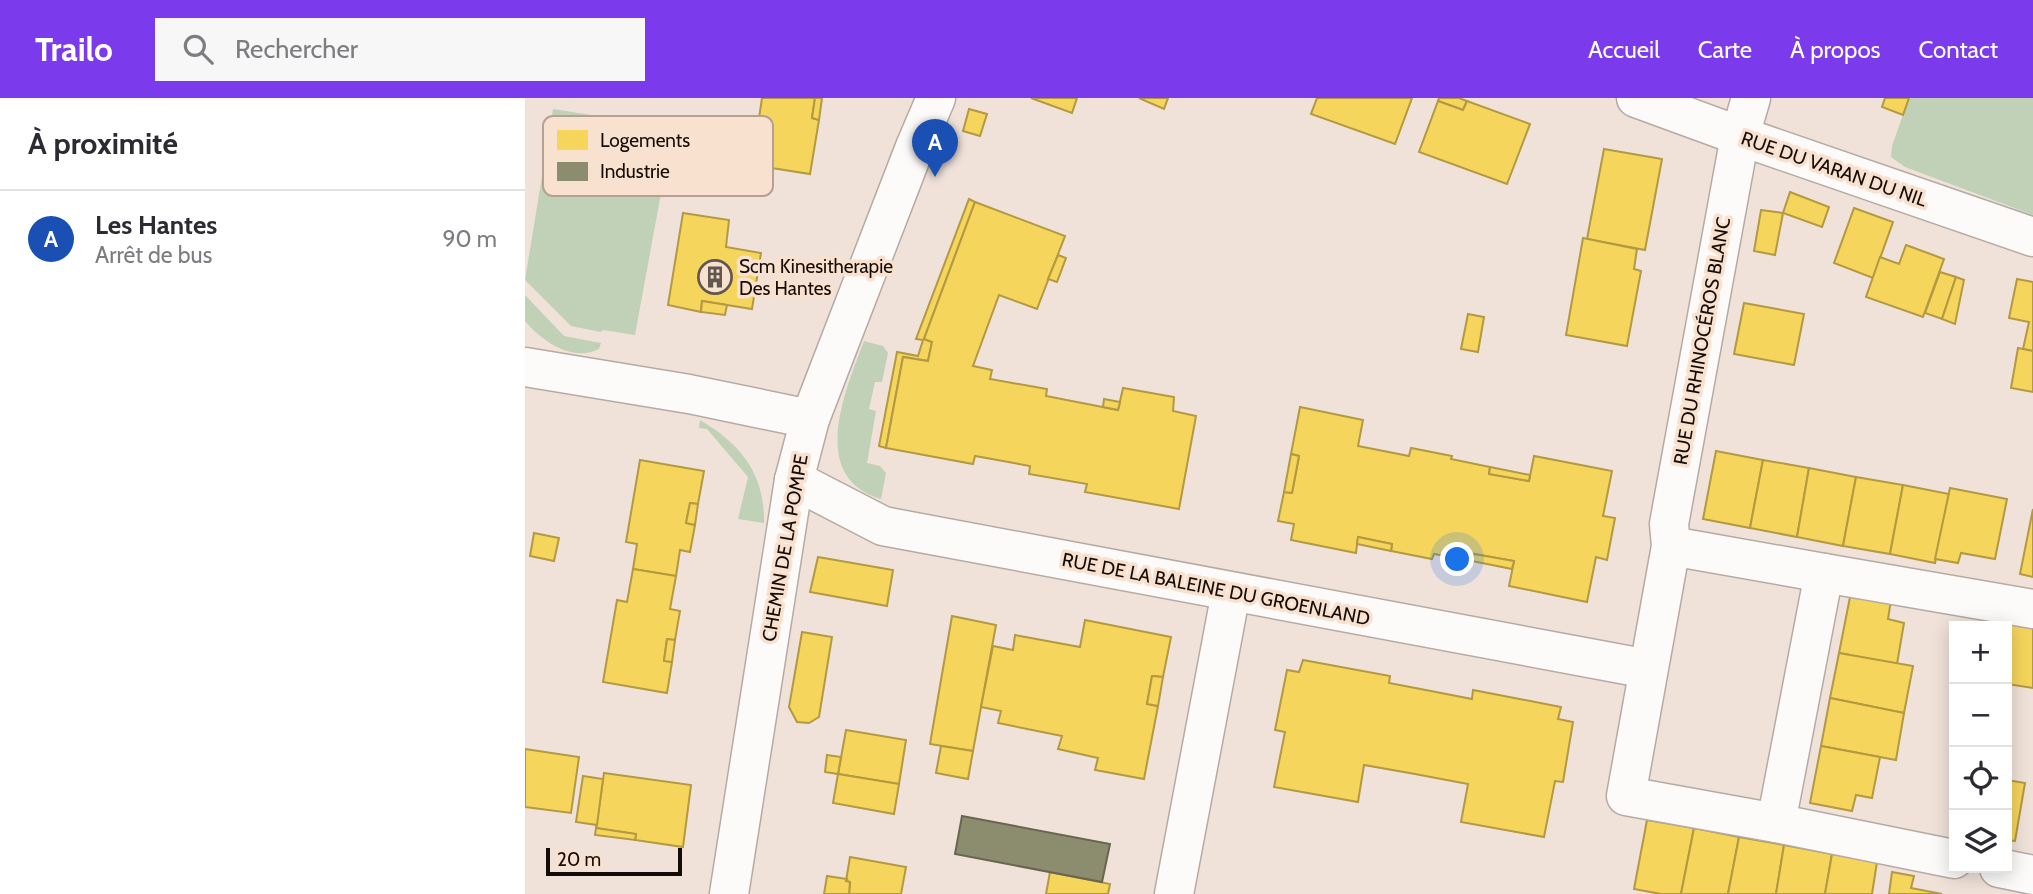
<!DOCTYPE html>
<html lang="fr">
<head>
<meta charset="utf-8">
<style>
  body { margin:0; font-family:Cabin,sans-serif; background:#f7f7f7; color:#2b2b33 }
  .controls { position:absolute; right:21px; bottom:21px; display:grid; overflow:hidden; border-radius:0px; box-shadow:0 4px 18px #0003 }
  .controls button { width:63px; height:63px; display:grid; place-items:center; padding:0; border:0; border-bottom:2px solid #e1e1e2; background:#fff; color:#2b2b33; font:35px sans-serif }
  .scale { position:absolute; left:21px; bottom:18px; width:136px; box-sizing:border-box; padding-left:7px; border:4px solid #140c07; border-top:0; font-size:19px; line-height:24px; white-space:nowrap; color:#140c07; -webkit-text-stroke:5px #f9e1d0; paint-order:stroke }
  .you { position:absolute; left:933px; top:462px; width:24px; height:24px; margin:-18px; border:5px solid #fff; border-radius:50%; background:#1a73e8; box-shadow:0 0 0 10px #1a73e833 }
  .badge { display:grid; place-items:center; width:46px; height:46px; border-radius:50%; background:#7c3aed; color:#fff; font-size:23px; font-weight:700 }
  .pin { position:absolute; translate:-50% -58px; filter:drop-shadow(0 2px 4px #0008) }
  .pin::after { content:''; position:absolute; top:37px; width:24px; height:21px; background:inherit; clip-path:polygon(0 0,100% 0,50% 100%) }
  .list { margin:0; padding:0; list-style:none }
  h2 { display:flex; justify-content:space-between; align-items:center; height:91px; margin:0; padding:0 28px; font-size:30px }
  h2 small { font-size:23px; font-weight:400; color:#7c7c81 }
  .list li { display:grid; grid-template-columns:46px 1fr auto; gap:21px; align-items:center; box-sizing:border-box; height:98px; padding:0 28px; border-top:2px solid #e1e1e2 }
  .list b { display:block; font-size:26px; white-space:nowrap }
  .list p { margin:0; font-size:23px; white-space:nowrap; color:#7c7c81 }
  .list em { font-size:23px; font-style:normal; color:#7c7c81 }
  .icon { flex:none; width:38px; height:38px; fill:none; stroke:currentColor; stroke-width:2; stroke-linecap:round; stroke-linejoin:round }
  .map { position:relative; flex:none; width:1508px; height:796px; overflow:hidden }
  header { display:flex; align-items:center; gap:42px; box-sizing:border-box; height:98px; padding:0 35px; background:#7c3aed; color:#fff }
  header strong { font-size:33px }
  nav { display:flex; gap:38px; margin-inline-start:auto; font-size:24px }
  .search { width:490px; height:63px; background:#f7f7f7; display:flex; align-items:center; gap:18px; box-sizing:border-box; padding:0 24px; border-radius:0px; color:#7c7c81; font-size:26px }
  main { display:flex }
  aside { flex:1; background:#fff }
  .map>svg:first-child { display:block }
  .green { fill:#c0d1b8 }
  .homes { fill:#f6d55c; stroke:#b29942; stroke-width:2 }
  .industry { fill:#8c8c6e; stroke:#68664f; stroke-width:2 }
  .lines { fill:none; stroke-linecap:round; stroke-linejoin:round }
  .minor-casing { stroke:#b5aba4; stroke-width:41 }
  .minor { stroke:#fdfbf9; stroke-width:38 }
  .labels { text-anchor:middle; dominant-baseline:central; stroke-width:7; stroke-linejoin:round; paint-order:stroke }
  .street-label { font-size:19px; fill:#140c07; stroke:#f9e1d0 }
  .poi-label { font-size:19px; fill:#140c07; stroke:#f9e1d0; text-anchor:start }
  .key { fill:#f9e1d0; stroke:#b4a194; stroke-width:2 }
  .key-label { font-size:19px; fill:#140c07 }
</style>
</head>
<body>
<header>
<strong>Trailo</strong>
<div class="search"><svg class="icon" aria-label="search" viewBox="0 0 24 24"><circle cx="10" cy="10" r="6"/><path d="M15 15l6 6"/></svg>Rechercher</div>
<nav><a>Accueil</a><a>Carte</a><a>À propos</a><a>Contact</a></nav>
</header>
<main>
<aside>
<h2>À proximité<small></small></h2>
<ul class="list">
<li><span class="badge" style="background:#1a4fb4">A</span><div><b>Les Hantes</b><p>Arrêt de bus</p></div><em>90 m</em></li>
</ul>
</aside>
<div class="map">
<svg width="1508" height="796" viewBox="0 0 1508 796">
  <rect width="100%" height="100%" fill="#f0e2d9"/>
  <g class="green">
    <path d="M1384,0H1508V117L1380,69L1366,59L1367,48Z"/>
    <path d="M28,11L148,30L110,237L78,232L76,234L46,228L0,182Z"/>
    <path d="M0,197L39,238L76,245L74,251C47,264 18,244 0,223Z"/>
    <path d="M339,243L358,248L363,255L357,284H350L344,311L351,313L342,365L355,368L361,375L356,401C282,379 321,291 339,243Z"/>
    <path d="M175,322C216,346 240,376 239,425L213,421L223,379L182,331L174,330Z"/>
  </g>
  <g class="homes">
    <path d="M237,0H290L287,20L294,22L285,76L227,67Z"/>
    <path d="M290,0H297L294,22L287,20Z"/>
    <path d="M506,0H552L547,15Z"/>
    <path d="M614,0H643L639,11Z"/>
    <path d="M792,0H887L870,46L786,16Z"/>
    <path d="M914,0H934L942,3L938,12L913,3Z"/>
    <path d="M1360,0H1384L1378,17L1357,9Z"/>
    <path d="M913,3L938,12L942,3L1005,26L982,86L894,54Z"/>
    <path d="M444,11L462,16L455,38L438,33Z"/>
    <path d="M1079,51L1137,61L1120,152L1062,141Z"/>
    <path d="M1265,94L1304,109L1297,129L1258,115Z"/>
    <path d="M444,101L450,104L399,241L407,244L403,263L378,259L361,350L354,348L372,254L393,258L398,242L391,241Z"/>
    <path d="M450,104L540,138L512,211L474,197L448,268L467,272L465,281L522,291L521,298L593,312L598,290L649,299L648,313L671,318L654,411L560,394L562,386L504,376L505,368L450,358L448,366L361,350L378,259L403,263L407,244L399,241Z"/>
    <path d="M1329,110L1368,124L1348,180L1309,165Z"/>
    <path d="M1236,112L1258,115L1250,157L1229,153Z"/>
    <path d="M158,115L204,122L201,149L236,155L227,211L177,203L176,214L143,207Z"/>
    <path d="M1058,140L1112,151L1109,171L1116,173L1102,248L1041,237Z"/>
    <path d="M1381,147L1419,161L1398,219L1341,199L1355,159L1374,166Z"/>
    <path d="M533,157L541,160L532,184L523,181Z"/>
    <path d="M1415,174L1431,179L1417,221L1400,215Z"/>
    <path d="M1431,179L1439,182L1430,226L1417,221Z"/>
    <path d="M1492,181L1508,184V253L1498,251L1504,224L1484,220Z"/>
    <path d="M177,203L202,207L200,217L176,214Z"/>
    <path d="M1219,205L1279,216L1269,267L1209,256Z"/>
    <path d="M943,216L959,219L953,254L936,251Z"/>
    <path d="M1493,250L1508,253V294L1486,290Z"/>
    <path d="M579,301L595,304L593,312L578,309Z"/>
    <path d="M775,309L838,322L833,348L884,358L886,350L927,358L926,361L965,369L964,376L1004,383L1009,358L1087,373L1078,418L1090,420L1082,462L1071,459L1062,504L984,488L989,463L949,456L947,463L909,456L907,461L866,453L867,446L833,439L831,455L766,442L769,426L753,423L759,394L767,395L774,358L766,356Z"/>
    <path d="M1191,353L1238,362L1225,430L1178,421Z"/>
    <path d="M766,356L774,358L767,395L759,394Z"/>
    <path d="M115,362L179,373L173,406L165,405L161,425L170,427L165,454L155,452L151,478L108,471L112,446L101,444Z"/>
    <path d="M1238,362L1284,370L1272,439L1225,430Z"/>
    <path d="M965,369L1005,377L1004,383L964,376Z"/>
    <path d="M1284,370L1331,379L1318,448L1272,439Z"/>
    <path d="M1331,379L1378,387L1365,456L1318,448Z"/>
    <path d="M1378,387L1424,396L1410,465L1365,456Z"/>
    <path d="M1425,390L1482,401L1470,461L1436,455L1433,465L1410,461Z"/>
    <path d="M165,405L173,406L170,427L161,425Z"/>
    <path d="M1508,411V479L1495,476Z"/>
    <path d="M9,435L34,440L29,463L5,458Z"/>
    <path d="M833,439L867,446L866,453L832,446Z"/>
    <path d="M949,456L989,463L987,471L947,463Z"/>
    <path d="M293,459L368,472L362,508L285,494Z"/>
    <path d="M108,471L151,478L145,511L155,513L150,542L142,541L139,563L147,564L142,595L78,584L92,502L102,504Z"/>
    <path d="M1326,494L1366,502L1363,521L1379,525L1372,566L1314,555Z"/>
    <path d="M427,518L471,527L448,653L405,646Z"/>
    <path d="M560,522L646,539L638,579L627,578L622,606L633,608L619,681L570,672L573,660L533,651L537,638L473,625L476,613L456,609L468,548L488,552L490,537L555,549Z"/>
    <path d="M1476,522L1508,528V590L1482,586V528H1475Z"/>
    <path d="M277,534L307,539L294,619L284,625L272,624L264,609Z"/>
    <path d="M142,541L150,542L147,564L139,563Z"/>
    <path d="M1314,555L1388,568L1379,615L1305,600Z"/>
    <path d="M778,562L865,578L864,585L906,593L947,601L948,592L1036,609L1033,621L1048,624L1038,684L1030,683L1019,739L936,724L943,686L890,676L839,667L833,704L749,689L760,634L750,632L762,572L774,574Z"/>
    <path d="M627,578L638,579L633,608L622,606Z"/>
    <path d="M1305,600L1379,615L1371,662L1296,648Z"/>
    <path d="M321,632L381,642L374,686L313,676Z"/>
    <path d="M416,648L448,653L443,681L411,675Z"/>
    <path d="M1296,648L1355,659L1347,700L1331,697L1327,713L1285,705Z"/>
    <path d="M0,651L54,659L46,715L0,709Z"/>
    <path d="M302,657L316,659L313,676L300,674Z"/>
    <path d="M79,675L166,687L158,749L110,742L111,736L71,730Z"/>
    <path d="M313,676L374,686L369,716L308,705Z"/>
    <path d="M58,678L78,681L72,727L51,724Z"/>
    <path d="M1482,682L1500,685L1490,743L1482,742Z"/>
    <path d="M1122,722L1169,730L1156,796H1136L1109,791Z"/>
    <path d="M71,730L111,736L110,742L70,737Z"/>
    <path d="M1169,730L1214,739L1203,796H1156Z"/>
    <path d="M1214,739L1259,747L1251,796H1203Z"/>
    <path d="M1259,747L1307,756L1300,796H1251Z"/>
    <path d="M1307,756L1352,764L1347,796H1300Z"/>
    <path d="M325,759L381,769L376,796H324L325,784L321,783Z"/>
    <path d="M525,774L585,786L583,796H521Z"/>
    <path d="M1367,774L1389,778L1386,790L1417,796H1364Z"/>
    <path d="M302,778L322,781L321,783L325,784L324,796H299Z"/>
  </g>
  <path class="industry" d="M437,718L585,746L577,784L430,756Z"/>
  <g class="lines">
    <g class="minor-casing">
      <g id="minor">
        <path d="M1111,0L1215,38L1508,139"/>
        <path d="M0,269L164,296L285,321"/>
        <path d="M269,382L358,428L1123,571"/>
        <path d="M1146,448L1299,475L1251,725L1101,698L1146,448L1144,426L1215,38L1226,0"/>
        <path d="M1299,475L1508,511"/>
        <path d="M1251,725L1429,761"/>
        <path d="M1474,770L1508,777"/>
        <path d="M204,796L269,382L285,321L390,49L411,0"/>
        <path d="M649,796L706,494"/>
      </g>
    </g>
    <use href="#minor" class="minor"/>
  </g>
  <defs>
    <g id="building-ring" transform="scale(1.75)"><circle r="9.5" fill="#f9e1d0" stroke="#615750" stroke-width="1.5"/><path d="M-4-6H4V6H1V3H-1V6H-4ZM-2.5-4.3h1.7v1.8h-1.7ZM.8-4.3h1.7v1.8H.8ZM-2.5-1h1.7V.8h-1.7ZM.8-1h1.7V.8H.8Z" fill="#615750"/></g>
  </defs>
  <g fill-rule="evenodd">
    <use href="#building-ring" x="190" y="179"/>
  </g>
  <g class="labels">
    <g class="street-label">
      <text transform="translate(1309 71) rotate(19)">RUE DU VARAN DU NIL</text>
      <text transform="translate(1177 243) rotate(-80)">RUE DU RHINOCÉROS BLANC</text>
      <text transform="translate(260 450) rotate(-80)">CHEMIN DE LA POMPE</text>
      <text transform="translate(691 491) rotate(11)">RUE DE LA BALEINE DU GROENLAND</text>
    </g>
    <g class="poi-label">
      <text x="214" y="168">Scm Kinesitherapie<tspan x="214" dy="22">Des Hantes</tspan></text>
    </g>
  </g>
  <rect x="18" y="18" width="230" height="80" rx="10" class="key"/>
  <rect x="32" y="32" width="31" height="20" fill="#f6d55c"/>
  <rect x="32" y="64" width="31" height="19" fill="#8c8c6e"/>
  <g class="key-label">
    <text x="75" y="49">Logements</text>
    <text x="75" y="80">Industrie</text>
  </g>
</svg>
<div class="controls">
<button>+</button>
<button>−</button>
<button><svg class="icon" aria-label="locate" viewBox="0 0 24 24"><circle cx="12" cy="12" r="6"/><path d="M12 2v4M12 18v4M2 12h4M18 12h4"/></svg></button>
<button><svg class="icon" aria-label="layers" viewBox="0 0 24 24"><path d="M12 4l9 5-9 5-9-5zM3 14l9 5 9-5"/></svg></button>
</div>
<div class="scale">20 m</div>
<div class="you"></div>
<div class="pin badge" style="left:410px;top:79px;background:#1a4fb4">A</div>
</div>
</main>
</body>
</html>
